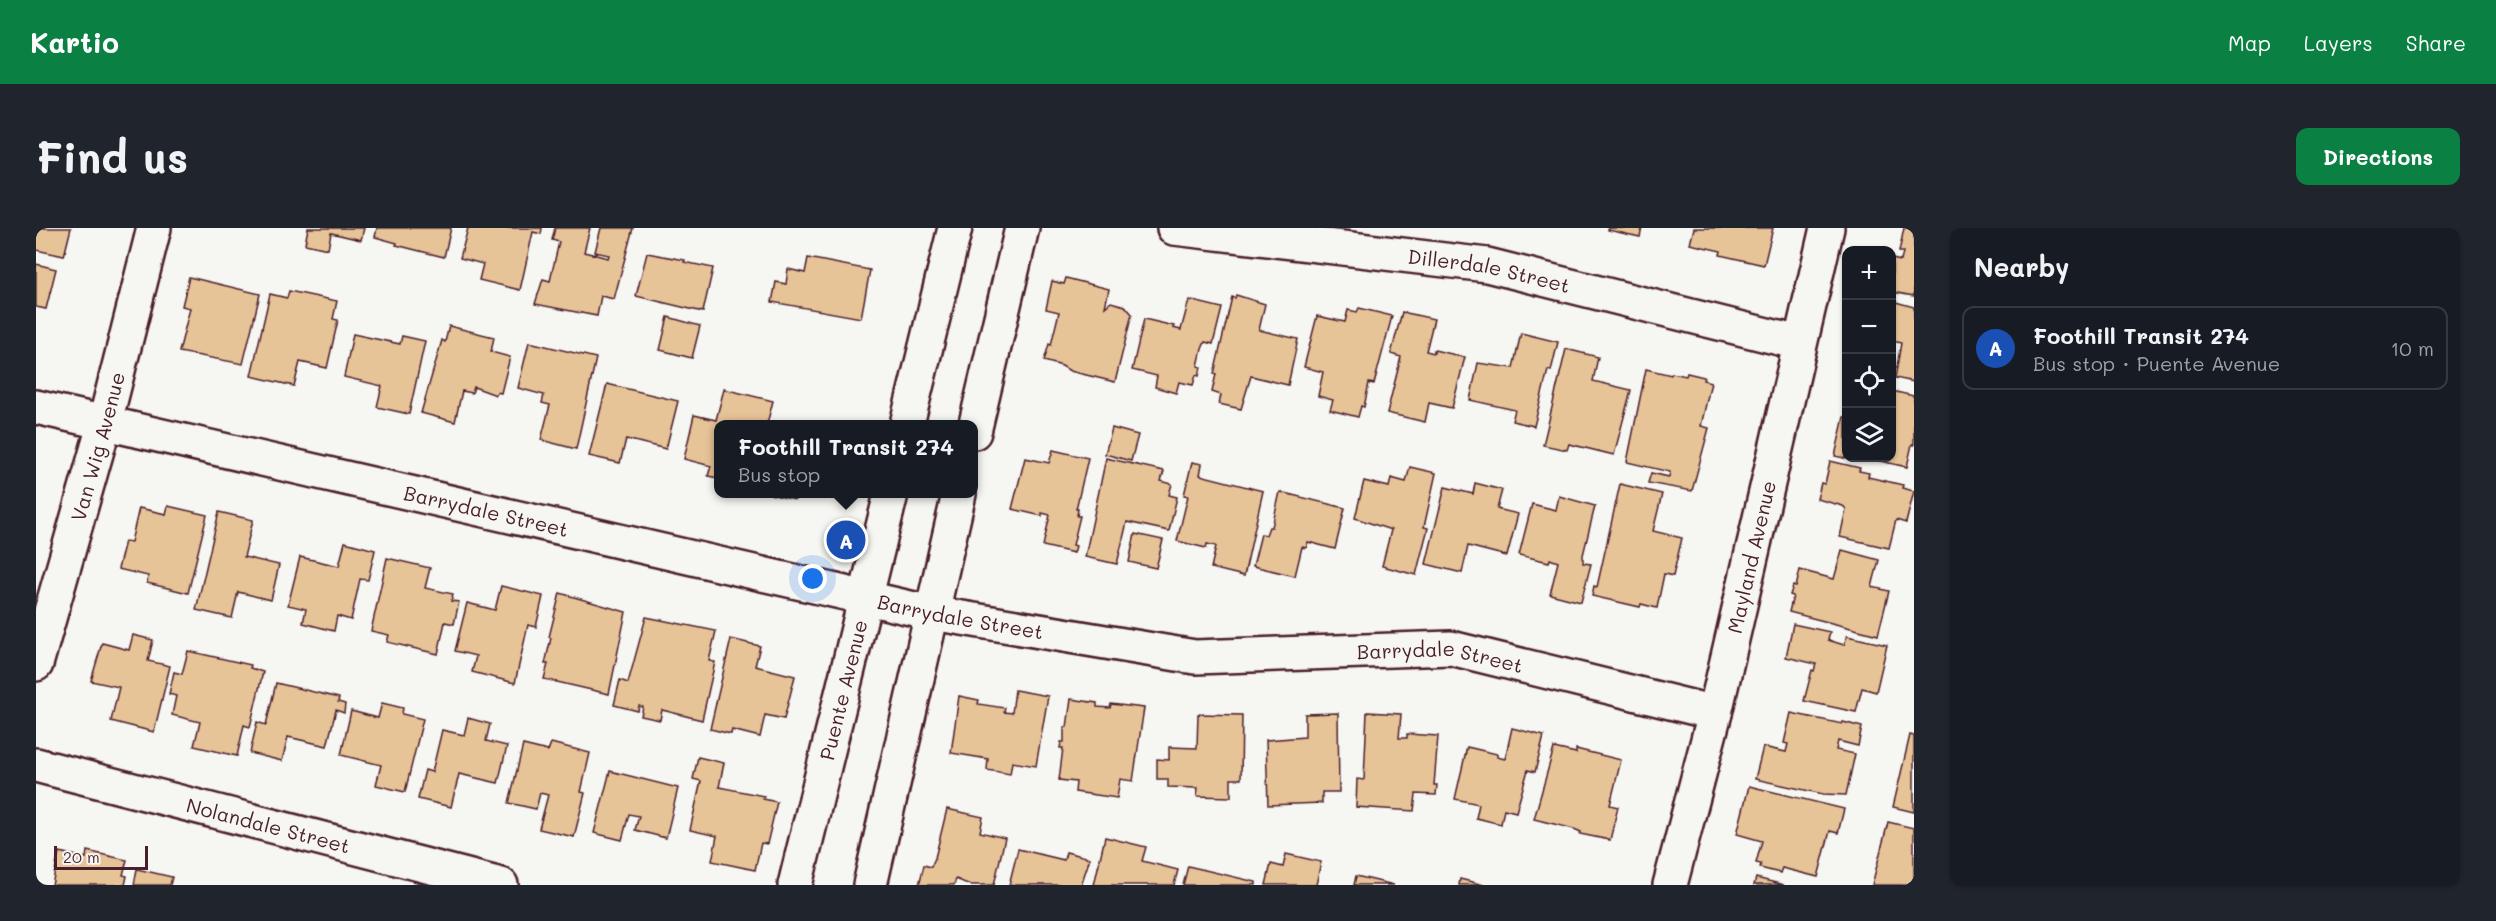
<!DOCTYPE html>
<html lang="en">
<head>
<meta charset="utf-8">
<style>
  body { margin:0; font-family:Mali,sans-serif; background:#20242c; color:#f1f3f6 }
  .controls { position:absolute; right:18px; top:18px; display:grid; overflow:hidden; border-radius:12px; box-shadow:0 2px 4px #0004 }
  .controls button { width:54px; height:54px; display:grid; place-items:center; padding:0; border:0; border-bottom:2px solid #363941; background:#171b24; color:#f1f3f6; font:30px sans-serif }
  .scale { position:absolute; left:18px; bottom:15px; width:94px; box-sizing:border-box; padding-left:6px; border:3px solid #4a1f2b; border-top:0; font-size:16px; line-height:21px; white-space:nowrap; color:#4a1f2b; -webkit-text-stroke:4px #f6f6f2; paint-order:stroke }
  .you { position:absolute; left:777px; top:351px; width:21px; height:21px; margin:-15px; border:4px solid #fff; border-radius:50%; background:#1a73e8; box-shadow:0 0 0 9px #1a73e833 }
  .badge { display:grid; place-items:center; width:39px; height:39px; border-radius:50%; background:#0b8043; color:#fff; font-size:20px; font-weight:700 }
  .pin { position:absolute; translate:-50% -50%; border:3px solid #fff; box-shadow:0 2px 6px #0006 }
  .popup { position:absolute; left:678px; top:192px; width:264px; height:78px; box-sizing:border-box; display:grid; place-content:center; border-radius:12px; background:#171b24; filter:drop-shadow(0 2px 4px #0005); font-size:20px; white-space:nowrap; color:#9ea1a6 }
  .popup b { font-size:22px; color:#f1f3f6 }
  .popup::after { content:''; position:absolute; left:50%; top:100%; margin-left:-12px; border:12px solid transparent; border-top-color:#171b24 }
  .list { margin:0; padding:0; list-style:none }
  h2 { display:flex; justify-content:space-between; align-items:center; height:78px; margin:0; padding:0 24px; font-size:26px }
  h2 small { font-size:20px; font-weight:400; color:#9ea1a6 }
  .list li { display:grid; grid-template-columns:39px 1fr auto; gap:18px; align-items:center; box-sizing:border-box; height:84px; margin:0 12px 12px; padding:0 12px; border:2px solid #363941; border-radius:12px }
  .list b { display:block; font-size:22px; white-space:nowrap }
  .list p { margin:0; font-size:20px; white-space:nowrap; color:#9ea1a6 }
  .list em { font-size:20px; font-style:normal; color:#9ea1a6 }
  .icon { flex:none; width:33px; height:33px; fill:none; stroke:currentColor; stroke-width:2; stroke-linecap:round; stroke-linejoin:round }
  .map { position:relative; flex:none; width:1878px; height:657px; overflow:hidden; border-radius:12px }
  header { display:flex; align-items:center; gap:36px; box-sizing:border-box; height:84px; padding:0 30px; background:#0b8043; color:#fff }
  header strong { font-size:28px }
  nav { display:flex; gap:33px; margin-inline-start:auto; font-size:21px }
  .intro { display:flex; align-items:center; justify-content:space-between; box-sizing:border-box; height:144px; padding:0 36px }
  h1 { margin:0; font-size:42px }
  .button { padding:15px 27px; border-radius:12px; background:#0b8043; color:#fff; font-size:21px; font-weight:700 }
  main { display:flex; gap:36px; padding:0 36px }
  aside { flex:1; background:#171b24; border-radius:12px; box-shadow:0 2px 4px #0004 }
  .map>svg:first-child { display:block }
  .building { fill:#e7c398; stroke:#4a1f2b; stroke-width:1.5 }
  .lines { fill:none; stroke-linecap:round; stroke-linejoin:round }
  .street-casing { stroke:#4a1f2b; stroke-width:38 }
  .secondary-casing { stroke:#4a1f2b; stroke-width:38 }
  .street { stroke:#f6f6f2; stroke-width:33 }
  .secondary { stroke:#f6f6f2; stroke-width:33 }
  .labels { text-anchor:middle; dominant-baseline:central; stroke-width:4.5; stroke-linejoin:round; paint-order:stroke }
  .street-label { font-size:20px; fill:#4a1f2b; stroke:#f6f6f2 }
</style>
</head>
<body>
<header>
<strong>Kartio</strong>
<nav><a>Map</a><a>Layers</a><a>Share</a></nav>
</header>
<div class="intro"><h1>Find us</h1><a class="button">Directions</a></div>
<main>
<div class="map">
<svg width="1878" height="657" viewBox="0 0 1878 657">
  <rect width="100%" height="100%" fill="#f6f6f2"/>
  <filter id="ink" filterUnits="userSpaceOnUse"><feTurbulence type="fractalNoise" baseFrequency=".0167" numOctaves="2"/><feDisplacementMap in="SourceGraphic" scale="12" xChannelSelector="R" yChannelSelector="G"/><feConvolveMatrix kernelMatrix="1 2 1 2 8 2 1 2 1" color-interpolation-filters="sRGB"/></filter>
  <g filter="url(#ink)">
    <g class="building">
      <path d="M0,0H35L28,28L0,22Z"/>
      <path d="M272,0H328L325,12L295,5L292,21L269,16Z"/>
      <path d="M341,0H415L408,29L360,17L361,15L339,9Z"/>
      <path d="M432,0H506L505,6L497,4L484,62L443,52L447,36L424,30Z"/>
      <path d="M519,0H554L548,24L572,30L573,27L559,24L565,0H597L578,71L565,68L561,88L499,76L507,51L514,53L523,14L516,12Z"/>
      <path d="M1572,0H1606L1604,9L1572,2Z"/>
      <path d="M1658,0H1737L1728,37L1684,27L1685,23L1654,16Z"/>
      <path d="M1868,0H1878V68L1856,64V31L1865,33L1867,24H1863Z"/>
      <path d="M611,25L649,32L648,34L677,40L667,84L600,68Z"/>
      <path d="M772,30L834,42L825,90L736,74L740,54L750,56L752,41L769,45Z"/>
      <path d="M0,36L20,41L10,81L0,79Z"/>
      <path d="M153,49L224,66L207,136L143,124L154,80L146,78Z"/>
      <path d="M1030,50L1073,61L1069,79L1075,74L1089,78L1096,86L1079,154L1034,143L1026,138L1008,133L1013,116L1015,117L1023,84L1010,81L1016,53L1028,56Z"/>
      <path d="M253,63L301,73L297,91L302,92L291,140L264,134L258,158L215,148L234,66L251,70Z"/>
      <path d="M1200,67L1229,76L1223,102L1262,111L1252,157L1215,148L1205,181L1183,176L1185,167L1176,164L1180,146H1178L1196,69L1199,70Z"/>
      <path d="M1153,72L1186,80L1177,116L1169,114L1166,121L1162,138L1165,139L1163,148L1160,147L1157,157L1143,154L1140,165L1119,159L1121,148L1096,142L1108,91L1138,98L1137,100L1145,102Z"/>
      <path d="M1856,73L1878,79V154L1859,150L1865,115L1856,113Z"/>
      <path d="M1323,80L1356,88L1338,156L1333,155L1328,179L1325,178L1322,189L1294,182L1297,172L1282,168L1287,144L1268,139L1281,88L1309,94L1312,82L1321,84Z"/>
      <path d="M1366,84L1398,91L1390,123L1398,125V122L1429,129L1416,180L1393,175L1389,194L1351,185L1365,129L1355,126Z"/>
      <path d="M632,89L664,98L656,130L624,122Z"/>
      <path d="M413,98L458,109L455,124L474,129L465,165L461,164L460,167L438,159L436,165L426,163L419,194L385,185L406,112L409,114Z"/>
      <path d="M1485,105L1522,114L1515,143L1512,142L1498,198L1476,193L1479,182L1434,172L1442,135L1477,140Z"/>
      <path d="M317,106L364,116L366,108L389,113L373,186L341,179L346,158L308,149Z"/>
      <path d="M493,114L560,130L540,221L505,212L514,177L506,175L508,167L482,160Z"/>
      <path d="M1530,121L1562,129L1557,153L1595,162L1578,227L1533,216L1531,222L1507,217Z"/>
      <path d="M1610,141L1635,147L1636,145L1650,148L1651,145L1668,149L1667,152L1675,154L1665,198L1673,200L1656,263L1612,255L1615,245L1633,249L1634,244L1591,234Z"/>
      <path d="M571,156L642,173L630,221L590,211L584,235L553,228Z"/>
      <path d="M688,161L737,173L731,196H682V250L672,248L675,238L648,231L658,187L680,192Z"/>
      <path d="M1856,163L1878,168V217L1876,216L1871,239L1831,230H1856Z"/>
      <path d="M1808,189H1810V230H1822L1821,233L1799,228Z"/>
      <path d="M1076,200L1102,207L1095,233L1069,226Z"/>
      <path d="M1017,222L1052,230L1040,281H1042L1041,288H1044L1037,317L1040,318L1038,325L1007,318L1014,287L1006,285V288L976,281L989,230L1013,235Z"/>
      <path d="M1070,230L1128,243L1125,253L1136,256L1133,267L1141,269L1133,303L1091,294L1081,336L1049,329Z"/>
      <path d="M1794,233L1824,240L1823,243L1833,245L1832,249L1867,257L1866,260L1878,263L1870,295L1860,292L1853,320L1804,309L1810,281L1807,278L1781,271L1785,255L1789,256Z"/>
      <path d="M1156,234L1166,236L1164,247L1227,263L1208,348L1175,340L1180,318L1171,316L1170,320L1141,313L1152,268L1148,267Z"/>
      <path d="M1374,239L1400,245L1388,299L1392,300L1380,347L1346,338L1355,302L1319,290L1328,253L1353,259L1355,250L1370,254Z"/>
      <path d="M1439,255L1466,262L1461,281L1482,286L1471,328L1432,318L1426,345L1390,336L1409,259L1437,266Z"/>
      <path d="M1584,256L1626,266L1617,303L1646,310L1637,348L1628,346L1621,380L1605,376L1604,379L1556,368L1558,358L1561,359Z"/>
      <path d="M1244,264L1309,280L1299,321L1272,314L1270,320L1266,319L1259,348L1217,338L1225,306L1230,307L1233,299H1236Z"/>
      <path d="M734,266H760L759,272Z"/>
      <path d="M1523,268L1559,278L1547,327V335L1555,336L1545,374L1514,366L1522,334L1514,331L1513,334L1483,327L1496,276L1520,282Z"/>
      <path d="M132,278L171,287L152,365L111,355L112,348L82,341L89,313L95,314L103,280L130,286Z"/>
      <path d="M183,284L217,292L208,329L243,337L235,372L202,364L196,390L160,382Z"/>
      <path d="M1099,306L1127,312L1120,340L1093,334Z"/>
      <path d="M309,314L339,322L332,352L324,351L315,392L301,388L298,403L267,395L270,381L252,377L264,329L303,338Z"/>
      <path d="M1806,322L1843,332L1836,359L1853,363L1842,407L1753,384L1757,368L1754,367L1757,358L1760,359L1764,342L1798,351Z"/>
      <path d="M351,330L394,340L389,360L417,366L415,373L423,374L418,396L409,394L402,426L351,414L353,407L335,403Z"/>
      <path d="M465,358L507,368L500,399L492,397L479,455L436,444L440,428L419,423L431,375L459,382Z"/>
      <path d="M524,365L590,384L573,466L508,451L512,436H509L515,410L513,409Z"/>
      <path d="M610,389L680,403L673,433L679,434L666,492L626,482L624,492L605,488L607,479L603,478L602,483L578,477L584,452L592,455Z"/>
      <path d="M1757,396L1794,404L1792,412L1808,417L1811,408L1851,417L1840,464L1826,460L1820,484L1768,473L1776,442L1778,443L1780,436L1750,429Z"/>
      <path d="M97,407L117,412L112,433L134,438L118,504L75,493L83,459L55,453L66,415L93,422Z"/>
      <path d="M695,411L724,418L719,438L759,448L748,491L729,487L724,509L696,502L695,506L674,501Z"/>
      <path d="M152,423L215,437L214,440L227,444L214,499L208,497L201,528L158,518L164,494L136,487L140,468L133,466L138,444L146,446Z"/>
      <path d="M240,455L303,470L302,474L309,476L308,485L300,482L291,518L252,509L246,533L214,525L221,494L230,497Z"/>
      <path d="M979,462L1012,468L1000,538L976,534L974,546L951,542L952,531L915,525L923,468L943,472L942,476L969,480L968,484L976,485Z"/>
      <path d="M1035,471L1061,475V479L1074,480L1075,476L1108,480L1097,553L1084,551L1081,570L1039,564L1040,554L1023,552L1027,520H1024L1025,514H1028V499H1031Z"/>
      <path d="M346,475L367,480L366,486L387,491L369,564L340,557L345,537L305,527L315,483L342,490Z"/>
      <path d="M1331,484L1365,486L1363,510H1371V506L1402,508L1398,557H1401L1400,567L1380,566L1378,583L1320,579L1321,551L1328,552Z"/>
      <path d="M1302,485L1303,564H1286V575L1232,577L1230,512L1269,509V486Z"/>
      <path d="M1755,485L1806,496L1807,494L1826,499L1822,518L1802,513L1800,522L1819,526L1810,567L1787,566L1719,551L1727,519L1750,524L1752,516L1748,515Z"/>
      <path d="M1162,486L1206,487L1205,551H1195V569L1161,568L1162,560L1132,559V551H1121V531L1133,532V519L1161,520Z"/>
      <path d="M432,490L454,496L450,513L471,518L462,555L423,546L415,579L382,571L389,542L396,544L406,502L428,507Z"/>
      <path d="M1476,500L1508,508L1499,544L1492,542L1480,584L1468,581L1465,596L1440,590L1443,576L1419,571L1431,519L1461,526V529L1469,531Z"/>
      <path d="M1874,507L1878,508V584L1857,579Z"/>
      <path d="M515,515L554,525L545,564L549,565L538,609L503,601L512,567L504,565L500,581L473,575L487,517L512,523Z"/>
      <path d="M1518,520L1540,525V521L1585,532L1574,577L1582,579L1574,612L1544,606L1545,604L1538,601L1498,591Z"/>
      <path d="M662,529L688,535L683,559L728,568L727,571L741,574L731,616L725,615L719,642L676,633L681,608L654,602L665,553L657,551Z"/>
      <path d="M574,543L642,560L630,610L599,602L603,588L593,586L586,612L558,605Z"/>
      <path d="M1713,558L1808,581L1802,605L1794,603L1782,649L1746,640L1744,645L1724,640L1725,636L1720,635L1726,613L1701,606Z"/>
      <path d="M911,581L947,589L944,604L969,610L958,657H934L920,651L918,657H883L888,637L895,639L899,630Z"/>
      <path d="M1852,594L1878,600V657H1836Z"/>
      <path d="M1069,609L1110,619L1106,633L1142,642L1138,657H1058Z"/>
      <path d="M982,621L1028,632L1030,624L1054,630L1045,657H973Z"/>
      <path d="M51,623L91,632L87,647L91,648L89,657H16L23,624L50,630Z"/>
      <path d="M1250,626L1285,634L1280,657H1230L1235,636L1247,639Z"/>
      <path d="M1152,638L1220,654V657H1147Z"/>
      <path d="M101,641L136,649L134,657H98Z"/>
      <path d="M1320,648L1358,657H1318Z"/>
      <path d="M1720,650L1748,657H1718Z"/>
      <path d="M1424,651L1448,657H1423Z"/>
    </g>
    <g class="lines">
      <g class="street-casing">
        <g id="street">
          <path id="s1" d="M1138,0L1451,37L1763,115"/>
          <path id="s2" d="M0,179L896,385L1159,429L1415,420L1679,485"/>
          <path id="s3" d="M0,436L69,194L118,0"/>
          <path id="s4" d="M0,537L465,657"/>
          <path id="s5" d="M1634,657L1679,485L1791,0"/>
        </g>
      </g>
      <g class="secondary-casing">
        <g id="secondary">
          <path d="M871,196L919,0"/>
          <path d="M938,204L986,0"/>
          <path id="s6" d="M759,657L855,266"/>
          <path d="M834,657L923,266"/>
        </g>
      </g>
      <use href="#street" class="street"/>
      <use href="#secondary" class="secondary"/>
    </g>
  </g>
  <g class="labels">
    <g class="street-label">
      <text stroke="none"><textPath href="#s1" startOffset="318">Dillerdale Street</textPath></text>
      <text stroke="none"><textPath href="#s3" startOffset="226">Van Wig Avenue</textPath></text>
      <text stroke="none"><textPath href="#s2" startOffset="462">Barrydale Street</textPath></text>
      <text stroke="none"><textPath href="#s5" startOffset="338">Mayland Avenue</textPath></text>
      <text stroke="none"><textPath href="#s2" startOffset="948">Barrydale Street</textPath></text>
      <text stroke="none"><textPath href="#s2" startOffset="1432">Barrydale Street</textPath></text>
      <text stroke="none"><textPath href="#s6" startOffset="201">Puente Avenue</textPath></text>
      <text stroke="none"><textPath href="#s4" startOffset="240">Nolandale Street</textPath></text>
    </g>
  </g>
</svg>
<div class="controls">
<button>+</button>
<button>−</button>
<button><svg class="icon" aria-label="locate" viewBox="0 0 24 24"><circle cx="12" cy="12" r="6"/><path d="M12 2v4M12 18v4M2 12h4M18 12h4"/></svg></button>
<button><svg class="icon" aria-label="layers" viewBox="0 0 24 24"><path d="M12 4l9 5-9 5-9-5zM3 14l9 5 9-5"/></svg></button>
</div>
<div class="scale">20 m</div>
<div class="you"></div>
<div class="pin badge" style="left:810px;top:312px;background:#1a4fb4">A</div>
<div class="popup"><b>Foothill Transit 274</b>Bus stop</div>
</div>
<aside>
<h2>Nearby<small></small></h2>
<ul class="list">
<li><span class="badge" style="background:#1a4fb4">A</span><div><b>Foothill Transit 274</b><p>Bus stop · Puente Avenue</p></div><em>10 m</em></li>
</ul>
</aside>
</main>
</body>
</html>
